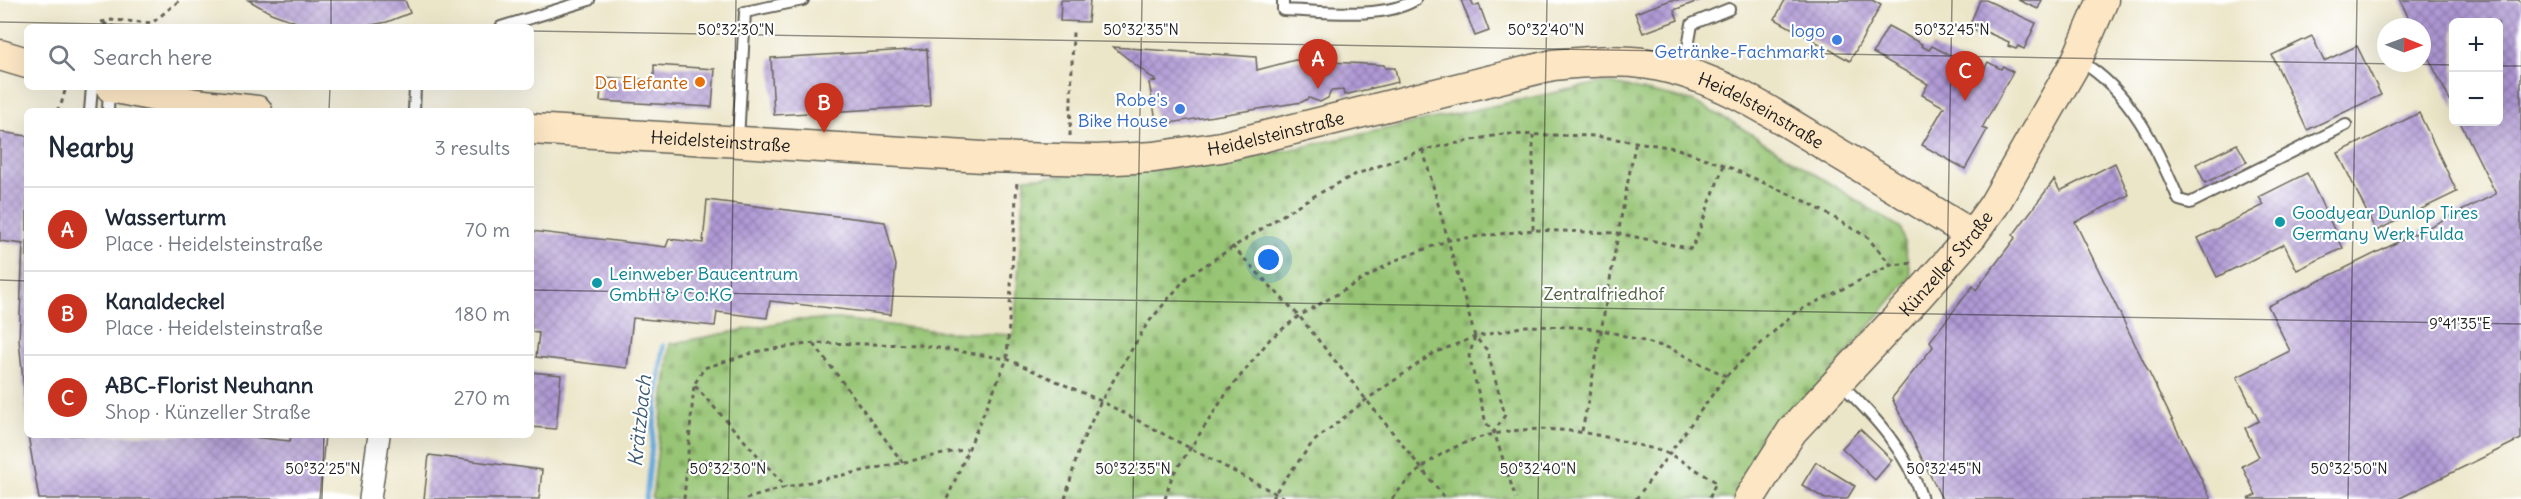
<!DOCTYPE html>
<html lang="en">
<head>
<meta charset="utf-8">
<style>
  body { margin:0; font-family:Delius,sans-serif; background:#f6f6f7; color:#1f2937 }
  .controls { position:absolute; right:18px; top:18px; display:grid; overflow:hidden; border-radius:9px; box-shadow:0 6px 24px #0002 }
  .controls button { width:54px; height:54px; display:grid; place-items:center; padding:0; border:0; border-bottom:2px solid #e0e1e3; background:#fff; color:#1f2937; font:30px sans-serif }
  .compass { position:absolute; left:2377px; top:18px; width:54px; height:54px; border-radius:50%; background:#fff; box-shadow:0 6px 24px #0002; rotate:91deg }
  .you { position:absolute; left:1269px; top:260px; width:21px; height:21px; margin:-15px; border:4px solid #fff; border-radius:50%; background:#1a73e8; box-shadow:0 0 0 9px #1a73e833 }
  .badge { display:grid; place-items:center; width:39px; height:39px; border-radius:50%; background:#c8321e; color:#fff; font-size:20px; font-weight:700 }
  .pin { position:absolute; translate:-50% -50px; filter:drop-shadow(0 2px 3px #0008) }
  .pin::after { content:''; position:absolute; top:32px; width:21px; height:18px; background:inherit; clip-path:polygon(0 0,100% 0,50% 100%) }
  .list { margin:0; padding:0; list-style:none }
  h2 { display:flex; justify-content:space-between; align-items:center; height:78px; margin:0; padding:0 24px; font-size:26px }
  h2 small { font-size:20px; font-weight:400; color:#747a83 }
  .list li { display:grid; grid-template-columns:39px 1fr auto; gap:18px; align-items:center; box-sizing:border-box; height:84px; padding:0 24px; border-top:2px solid #e0e1e3 }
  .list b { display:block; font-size:22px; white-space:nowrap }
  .list p { margin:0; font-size:20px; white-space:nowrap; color:#747a83 }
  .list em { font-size:20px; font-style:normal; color:#747a83 }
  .icon { flex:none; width:33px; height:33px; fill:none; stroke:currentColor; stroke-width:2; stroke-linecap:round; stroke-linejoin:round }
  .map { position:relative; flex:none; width:2521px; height:499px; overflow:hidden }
  .search { position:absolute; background:#fff; box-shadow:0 6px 24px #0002; left:24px; top:24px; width:510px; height:66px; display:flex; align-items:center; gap:15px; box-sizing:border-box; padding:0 21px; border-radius:9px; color:#747a83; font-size:22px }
  .panel { position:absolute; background:#fff; box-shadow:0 6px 24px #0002; left:24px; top:108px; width:510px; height:330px; border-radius:9px }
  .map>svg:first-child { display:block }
  .cemetery { fill:url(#cemetery-stones); stroke:#5a7048; stroke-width:1.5 }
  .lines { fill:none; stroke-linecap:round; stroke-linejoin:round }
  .stream { stroke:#67aadc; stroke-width:5 }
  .building { fill:url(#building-cross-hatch) }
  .lane-casing { stroke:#656359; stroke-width:14 }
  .street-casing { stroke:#656359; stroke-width:24 }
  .secondary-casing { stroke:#656359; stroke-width:33 }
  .path { stroke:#656359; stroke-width:3; stroke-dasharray:4.5 4.5; stroke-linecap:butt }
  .lane { stroke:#fff; stroke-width:10 }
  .street { stroke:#fff; stroke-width:21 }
  .secondary { stroke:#fce6c4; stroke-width:30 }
  .ticks { fill:none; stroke:#1c1c1c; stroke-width:1.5; stroke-opacity:0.45 }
  .shop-dot { fill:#3f7fe0; stroke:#fff; stroke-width:2 }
  .food-dot { fill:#e8710a; stroke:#fff; stroke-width:2 }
  .culture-dot { fill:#0f9aa8; stroke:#fff; stroke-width:2 }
  .labels { text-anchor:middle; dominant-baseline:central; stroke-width:4.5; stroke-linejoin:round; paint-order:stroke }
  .shop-label { font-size:18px; fill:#366cbe; stroke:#fff; text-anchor:end }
  .food-label { font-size:18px; fill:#c56008; stroke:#fff; text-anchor:end }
  .street-label { font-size:18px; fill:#1c1c1c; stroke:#fff }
  .culture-label { font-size:18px; fill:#0d838f; stroke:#fff; text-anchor:start }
  .park-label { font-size:18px; fill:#4d603f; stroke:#fff }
  .water-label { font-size:20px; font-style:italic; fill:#3e5c72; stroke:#fff }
  .ticks-label { font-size:15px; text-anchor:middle; fill:#1c1c1c; stroke:#fff; stroke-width:4.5; stroke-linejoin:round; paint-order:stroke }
</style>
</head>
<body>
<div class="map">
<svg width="2521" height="499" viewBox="0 0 2521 499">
  <defs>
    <pattern id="cemetery-stones" width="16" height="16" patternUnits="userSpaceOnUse" patternTransform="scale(1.5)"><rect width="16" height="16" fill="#97c574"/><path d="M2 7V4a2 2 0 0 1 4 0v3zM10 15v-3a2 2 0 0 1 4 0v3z" fill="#82a964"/></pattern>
    <pattern id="building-cross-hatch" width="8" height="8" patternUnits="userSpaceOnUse" patternTransform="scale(1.5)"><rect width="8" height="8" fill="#b099d5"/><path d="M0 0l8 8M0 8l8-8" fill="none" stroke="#8e7cac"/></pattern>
  </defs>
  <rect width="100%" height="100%" fill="#fff"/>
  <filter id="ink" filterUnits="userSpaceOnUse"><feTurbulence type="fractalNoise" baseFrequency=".0167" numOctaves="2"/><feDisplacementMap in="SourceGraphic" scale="12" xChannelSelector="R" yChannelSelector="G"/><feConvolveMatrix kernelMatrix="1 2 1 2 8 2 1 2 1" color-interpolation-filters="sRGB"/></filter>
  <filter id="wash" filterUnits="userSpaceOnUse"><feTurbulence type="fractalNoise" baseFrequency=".008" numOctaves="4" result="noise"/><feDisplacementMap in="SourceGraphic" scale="24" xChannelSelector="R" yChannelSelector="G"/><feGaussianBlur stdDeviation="1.35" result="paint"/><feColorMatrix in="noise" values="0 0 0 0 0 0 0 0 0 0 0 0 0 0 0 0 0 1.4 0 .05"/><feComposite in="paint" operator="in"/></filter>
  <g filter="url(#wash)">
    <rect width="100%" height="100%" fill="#ece6c9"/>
    <path class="cemetery" d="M1604,82L1692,101L1732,122L1901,228L1911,276L1748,474L1734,499H652L670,344L794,320L838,319L947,332L1014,335L1025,178L1218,165Z"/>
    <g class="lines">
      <path class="stream" d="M646,499L663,346"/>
    </g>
    <g id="blocks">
      <g class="building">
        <path d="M248,0H405L410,13L387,22L367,26L319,27L307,26L271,13Z"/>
        <path d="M1061,0H1090L1088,22L1060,21Z"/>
        <path d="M1461,0H1471L1474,6L1479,4L1489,31L1475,36Z"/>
        <path d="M1671,0H1701L1674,10L1678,20L1643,33L1635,13Z"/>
        <path d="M1785,0H1872L1881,5L1850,61L1775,19Z"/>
        <path d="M1980,0H1986L2036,23L2024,49L2018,46L2016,49L2008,46L2009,42L1984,31L1982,34L1975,31L1976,27L1970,24Z"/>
        <path d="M2018,0H2042L2038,9Z"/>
        <path d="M2400,0H2519L2521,4V439L2398,499H2248L2256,495L2242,466L2259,457L2245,428L2259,421L2237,377L2290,351L2268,306L2496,194L2460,122H2498V22H2454V108L2422,45V27H2413Z"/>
        <path d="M1888,26L1922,44L1921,46L1929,50L1932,46L1983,72L1988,62L2001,69L2003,66L2013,72L1982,128L1987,130L1965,169L1922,145L1944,107L1922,95L1928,84L1873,53Z"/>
        <path d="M2312,36L2324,61L2357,46L2381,95L2307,130L2272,55Z"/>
        <path d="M1113,47L1256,57L1257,70L1295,60L1384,65L1385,68H1395L1398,82L1344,95L1343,90L1331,91L1328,98L1320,102L1309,98L1302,102L1157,125L1149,83L1156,81Z"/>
        <path d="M927,49L930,106L774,115L771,58Z"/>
        <path d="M654,65L715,69L712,107L600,101L602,77L654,80Z"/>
        <path d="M2419,113L2457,192L2376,231L2338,153Z"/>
        <path d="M0,132L27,136V420L19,340L23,244L0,241Z"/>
        <path d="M2237,144L2247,162L2205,183L2196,164Z"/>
        <path d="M2115,163L2129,195L2075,222L2211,499H1942L1892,398L1933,347L1930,341L1973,286L1976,290L2015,238L2013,235L2054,180L2060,191Z"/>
        <path d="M2307,173L2343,248L2297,270L2284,244L2217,277L2198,238L2264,205L2259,197Z"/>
        <path d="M707,200L885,222L896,265L891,315L770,301L767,318L717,312L715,326L633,318L627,368L536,357L539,333L531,332V231L666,247L669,239L703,243Z"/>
        <path d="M531,372L561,375L556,429L531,427Z"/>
        <path d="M1860,429L1892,460L1875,480L1842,448Z"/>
        <path d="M28,435H232L290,441L291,435H325L319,499H39Z"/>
        <path d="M429,455L542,470L539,499H424Z"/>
        <path d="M1816,462L1855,486L1847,499H1825L1802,485Z"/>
      </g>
    </g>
  </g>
  <g filter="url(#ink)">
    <use href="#blocks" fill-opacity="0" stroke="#656359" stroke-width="1.5"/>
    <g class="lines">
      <g class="lane-casing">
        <g id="lane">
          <path d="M1283,0V10C1321,11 1382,20 1415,0"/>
          <path d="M501,27L589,0"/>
          <path d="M2080,61C2131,91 2157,148 2179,200L2190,203L2346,125"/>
          <path d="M1679,68L1687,53L1692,24L1729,9"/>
          <path d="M90,111L92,87"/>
          <path d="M108,111L109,87"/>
          <path d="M414,111L415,87"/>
          <path d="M738,140L745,12L803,0"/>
          <path d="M1840,383C1875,417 1907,451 1922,499"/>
        </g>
      </g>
      <g class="street-casing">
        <path id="street" d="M370,499L379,435"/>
      </g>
      <g class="secondary-casing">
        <g id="secondary">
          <path d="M0,55L27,63"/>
          <path d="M111,87L195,104L257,111"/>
          <path id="s1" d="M531,129L983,157L1097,160L1154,157L1221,147L1553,65C1585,62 1617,59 1649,64C1717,75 1774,114 1831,149C1878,177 1925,206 1972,235"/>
          <path id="s2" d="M1749,499L1792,431L1917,297L1972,235L1994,205L2077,60L2103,0"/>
        </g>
      </g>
      <g class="path">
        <path d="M101,22L112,20L152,23L180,0"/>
        <path d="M103,23L115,27"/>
        <path d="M56,111L61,105L66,87"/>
        <path d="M1533,135V230"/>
        <path d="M1070,136L1073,31"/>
        <path d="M1423,150L1475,337L1487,350L1505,415L1494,432L1516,499"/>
        <path d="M1232,246L1299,316L1446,499"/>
        <path d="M1475,337L1469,356L1486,423L1494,432"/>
        <path d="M814,344L903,463"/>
        <path d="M695,386L786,487"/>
        <path d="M1582,431C1602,334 1616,237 1636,141"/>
        <path d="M684,499L694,385L704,368L759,351L814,343L920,345L1007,359L1101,401L1286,499"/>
        <path d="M746,499L786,487L967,449"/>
        <path d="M947,499L1007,359L1017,180"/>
        <path d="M1065,499L1080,446L1101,401L1147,324L1187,277L1303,202L1354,175L1423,150L1503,134L1596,136L1675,148L1724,165L1807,202L1867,237L1891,265"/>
        <path d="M1165,499L1172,476L1226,394L1270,339L1299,316L1396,260L1449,240L1533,230L1617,233L1692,249L1724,165"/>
        <path d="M1272,499L1274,494L1313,442L1366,400L1434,353L1475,337L1526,326L1577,327L1603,330L1669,348L1726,376"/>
        <path d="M1392,499C1450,422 1544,418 1629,443C1642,446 1657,449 1669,454C1685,462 1701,473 1716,482L1709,499"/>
        <path d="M1636,499L1726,376L1794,313L1891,265L1914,263"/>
      </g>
      <use href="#lane" class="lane"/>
      <use href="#street" class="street"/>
      <use href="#secondary" class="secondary"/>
    </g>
  </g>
  <path class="ticks" d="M0,22L276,27M331,27V0M531,31L2454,65M2498,66H2521M329,111L330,87M0,280L27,281M531,290L2521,324M322,499L324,435M728,499L736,0M1133,499L1142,0M1538,499L1547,0M1943,499L1952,0M2348,499L2357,0"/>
  <g class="shop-dot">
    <circle cx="1837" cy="40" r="6"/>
    <circle cx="1180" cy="109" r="6"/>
  </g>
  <circle class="food-dot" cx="700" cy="82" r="6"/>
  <g class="culture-dot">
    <circle cx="2280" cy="222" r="6"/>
    <circle cx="597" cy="283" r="6"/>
  </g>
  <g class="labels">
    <g class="shop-label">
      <text x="1825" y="30">logo<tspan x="1825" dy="21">Getränke-Fachmarkt</tspan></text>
      <text x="1168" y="99">Robe's<tspan x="1168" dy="21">Bike House</tspan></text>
    </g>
    <g class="food-label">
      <text x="688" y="82">Da Elefante</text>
    </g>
    <g class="street-label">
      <text stroke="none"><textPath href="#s1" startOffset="1252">Heidelsteinstraße</textPath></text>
      <text stroke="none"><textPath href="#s1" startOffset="748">Heidelsteinstraße</textPath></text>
      <text stroke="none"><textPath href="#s1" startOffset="190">Heidelsteinstraße</textPath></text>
      <text stroke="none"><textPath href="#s2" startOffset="308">Künzeller Straße</textPath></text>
    </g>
    <g class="culture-label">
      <text x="2292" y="212">Goodyear Dunlop Tires<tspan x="2292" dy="21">Germany Werk Fulda</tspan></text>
      <text x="609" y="273">Leinweber Baucentrum<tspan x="609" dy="21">GmbH &amp; Co.KG</tspan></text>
    </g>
    <g class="park-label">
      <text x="1604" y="293">Zentralfriedhof</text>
    </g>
    <g class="water-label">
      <text transform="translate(639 421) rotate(-84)">Krätzbach</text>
    </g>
  </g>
  <g class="ticks-label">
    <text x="736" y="35">50°32'30"N</text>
    <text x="1141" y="35">50°32'35"N</text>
    <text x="1546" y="35">50°32'40"N</text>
    <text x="1952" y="35">50°32'45"N</text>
    <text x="2460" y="329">9°41'35"E</text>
    <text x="323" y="474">50°32'25"N</text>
    <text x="728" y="474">50°32'30"N</text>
    <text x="1133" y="474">50°32'35"N</text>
    <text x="1538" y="474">50°32'40"N</text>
    <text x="1944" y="474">50°32'45"N</text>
    <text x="2349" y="474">50°32'50"N</text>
  </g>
</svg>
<div class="controls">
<button>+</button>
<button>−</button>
</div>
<svg class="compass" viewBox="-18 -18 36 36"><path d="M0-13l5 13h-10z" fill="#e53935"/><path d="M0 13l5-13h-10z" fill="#747a83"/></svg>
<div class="you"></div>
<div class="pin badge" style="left:1318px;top:89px">A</div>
<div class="pin badge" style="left:824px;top:133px">B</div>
<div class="pin badge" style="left:1965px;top:101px">C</div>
<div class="search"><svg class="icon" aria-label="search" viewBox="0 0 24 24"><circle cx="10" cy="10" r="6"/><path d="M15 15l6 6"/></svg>Search here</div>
<section class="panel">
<h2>Nearby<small>3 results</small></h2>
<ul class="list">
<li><span class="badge">A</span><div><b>Wasserturm</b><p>Place · Heidelsteinstraße</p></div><em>70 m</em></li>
<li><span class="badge">B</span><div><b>Kanaldeckel</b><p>Place · Heidelsteinstraße</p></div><em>180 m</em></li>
<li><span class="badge">C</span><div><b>ABC-Florist Neuhann</b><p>Shop · Künzeller Straße</p></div><em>270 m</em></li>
</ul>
</section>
</div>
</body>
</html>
